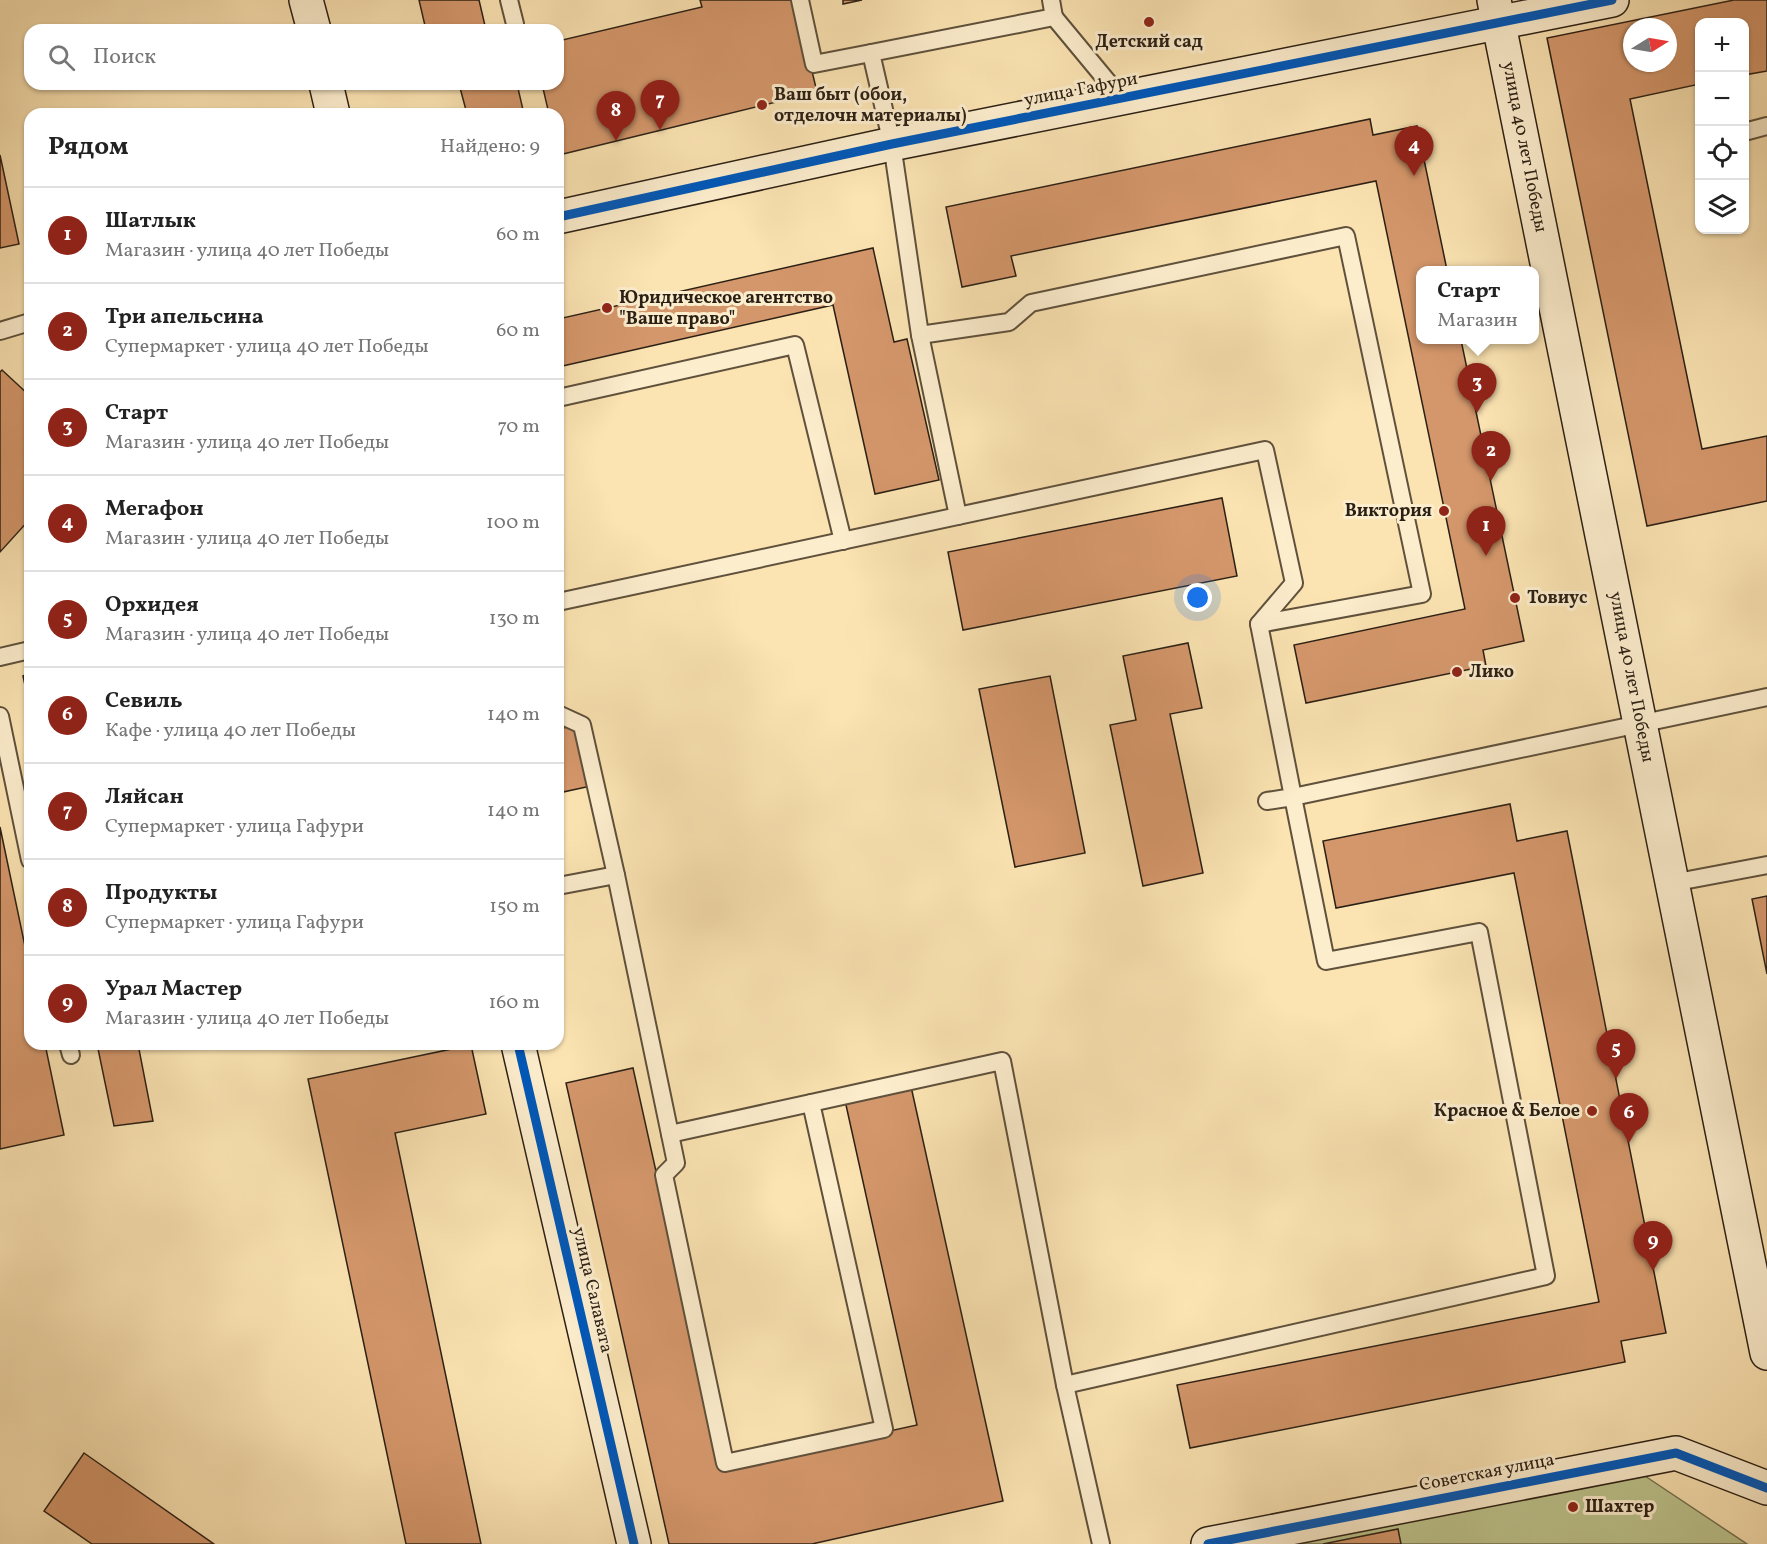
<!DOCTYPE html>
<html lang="ru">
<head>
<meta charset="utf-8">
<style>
  body { margin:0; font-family:Vollkorn,serif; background:#f6f6f6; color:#222 }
  .controls { position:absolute; right:18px; top:18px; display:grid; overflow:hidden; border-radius:12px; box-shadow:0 2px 4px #0004 }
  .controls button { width:54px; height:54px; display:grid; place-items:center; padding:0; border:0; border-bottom:2px solid #e0e0e0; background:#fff; color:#222; font:30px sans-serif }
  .compass { position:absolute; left:1623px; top:18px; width:54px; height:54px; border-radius:50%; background:#fff; box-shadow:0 2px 4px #0004; rotate:79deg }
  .you { position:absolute; left:1198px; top:598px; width:21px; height:21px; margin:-15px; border:4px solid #fff; border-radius:50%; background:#1a73e8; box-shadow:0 0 0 9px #1a73e833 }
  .badge { display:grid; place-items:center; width:39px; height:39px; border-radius:50%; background:#8f2418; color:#fff; font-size:20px; font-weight:700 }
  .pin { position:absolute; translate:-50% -50px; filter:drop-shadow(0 2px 3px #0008) }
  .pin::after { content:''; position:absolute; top:32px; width:21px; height:18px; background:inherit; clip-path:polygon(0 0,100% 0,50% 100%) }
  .popup { position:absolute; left:1416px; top:266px; width:123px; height:78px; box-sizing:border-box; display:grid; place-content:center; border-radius:12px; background:#fff; filter:drop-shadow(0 2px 4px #0005); font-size:20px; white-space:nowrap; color:#767676 }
  .popup b { font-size:22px; color:#222 }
  .popup::after { content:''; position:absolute; left:50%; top:100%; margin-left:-12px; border:12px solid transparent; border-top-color:#fff }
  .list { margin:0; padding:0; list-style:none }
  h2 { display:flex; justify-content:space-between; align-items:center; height:78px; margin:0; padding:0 24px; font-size:26px }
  h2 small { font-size:20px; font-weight:400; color:#767676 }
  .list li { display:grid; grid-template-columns:39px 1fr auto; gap:18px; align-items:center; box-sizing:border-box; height:96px; padding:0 24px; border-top:2px solid #e0e0e0 }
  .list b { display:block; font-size:22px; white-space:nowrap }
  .list p { margin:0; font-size:20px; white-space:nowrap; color:#767676 }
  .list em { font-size:20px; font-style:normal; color:#767676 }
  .icon { flex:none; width:33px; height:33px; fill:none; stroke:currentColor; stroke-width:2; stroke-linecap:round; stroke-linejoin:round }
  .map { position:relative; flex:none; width:1767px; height:1544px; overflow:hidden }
  .search { position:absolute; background:#fff; box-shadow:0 2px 4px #0004; left:24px; top:24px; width:540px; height:66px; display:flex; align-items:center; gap:15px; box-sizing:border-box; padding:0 21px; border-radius:18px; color:#767676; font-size:22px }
  .panel { position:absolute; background:#fff; box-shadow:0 2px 4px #0004; left:24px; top:108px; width:540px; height:942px; border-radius:18px }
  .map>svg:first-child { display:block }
  .green { fill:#bdc48d; stroke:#747251; stroke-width:1.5 }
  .building { fill:#d4976b; stroke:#2b2015; stroke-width:1.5; fill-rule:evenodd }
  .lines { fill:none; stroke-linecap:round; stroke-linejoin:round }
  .lane-casing { stroke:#5f513c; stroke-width:20 }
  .secondary-casing { stroke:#2b2015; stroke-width:36 }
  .lane { stroke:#fcedcd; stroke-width:16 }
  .secondary { stroke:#fcedcd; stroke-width:33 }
  .cycleway-casing { stroke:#fcedcd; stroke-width:13 }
  .cycleway { stroke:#0057b8; stroke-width:9 }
  .poi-dot { fill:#8f2418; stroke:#fcedcd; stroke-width:2 }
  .labels { text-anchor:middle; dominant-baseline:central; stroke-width:6; stroke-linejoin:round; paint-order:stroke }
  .poi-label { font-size:18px; font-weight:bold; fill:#2b2015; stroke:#fcedcd; text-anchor:start }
  .street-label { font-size:18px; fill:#2b2015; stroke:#fcedcd }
</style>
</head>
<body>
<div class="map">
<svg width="1767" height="1544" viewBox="0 0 1767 1544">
  <rect width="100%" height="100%" fill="#fbe3b2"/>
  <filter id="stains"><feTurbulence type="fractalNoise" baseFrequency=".00333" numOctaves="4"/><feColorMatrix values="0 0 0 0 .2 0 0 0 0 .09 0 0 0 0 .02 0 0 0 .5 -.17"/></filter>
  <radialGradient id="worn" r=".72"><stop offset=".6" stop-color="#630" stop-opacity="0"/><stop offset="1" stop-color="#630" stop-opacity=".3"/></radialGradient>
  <path class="green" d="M1636,1470L1747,1544H1272Z"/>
  <g class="building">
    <path d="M419,0H479L486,30H426Z"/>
    <path d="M700,0H795L817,92L559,155L558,114H549L542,84H558V41L702,7Z"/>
    <path d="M843,0H862L843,4Z"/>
    <path d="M1734,0H1767V71L1744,75V22H1700V84L1630,99L1702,449L1767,436V501L1647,526L1547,38ZM1632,27H1668V63H1632Z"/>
    <path d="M459,84H517L524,114H467Z"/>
    <path d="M1370,119L1373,135L1417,126L1447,270H1420V340H1461L1524,641L1483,650L1486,666L1306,703L1294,645L1465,609L1376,181L1011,256L1016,276L962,287L946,207Z"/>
    <path d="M0,155L19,244L0,248Z"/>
    <path d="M873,248L894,342L907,339L939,480L875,494L833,305L558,367V319Z"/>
    <path d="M2,370L30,396V519L0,552V372Z"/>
    <path d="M1222,498L1237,576L963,630L948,552Z"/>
    <path d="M1188,643L1202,708L1170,714L1203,873L1143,886L1110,725L1136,720L1123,656Z"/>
    <path d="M30,673V709L23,676Z"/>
    <path d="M1050,676L1085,853L1015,867L979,689Z"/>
    <path d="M577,725L591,786L563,792L558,775V729Z"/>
    <path d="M1510,804L1517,841L1567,831L1666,1333L1621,1341L1625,1362L1190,1448L1177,1385L1599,1302L1514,873L1336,908L1323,841Z"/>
    <path d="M0,827L30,970V1044H45L64,1135L0,1149Z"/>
    <path d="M1767,896V974L1752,899Z"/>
    <path d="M97,1044H138L153,1121L114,1126Z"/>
    <path d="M471,1045L486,1114L395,1133L481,1544H406L308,1079Z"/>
    <path d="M633,1068L722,1468L917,1425L844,1096L910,1082L1003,1501L812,1544H669L566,1083Z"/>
    <path d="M84,1453L214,1544H92L44,1511Z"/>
    <path d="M1398,1529L1401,1544H1323Z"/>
  </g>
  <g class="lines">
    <g class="lane-casing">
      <g id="lane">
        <path d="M509,0L515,24"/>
        <path d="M800,0L814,64L871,53"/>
        <path d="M1051,0L1054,17"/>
        <path d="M1122,99L1054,17L871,53L892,144L920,335L1009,322L1031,303L1346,236L1422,594L1259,624L1293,797L1267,801"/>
        <path d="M1748,131L1767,126"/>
        <path d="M0,331L30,322"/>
        <path d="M920,335L958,516"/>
        <path d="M558,398L795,345L843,541"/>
        <path d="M558,602L1265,450L1294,583L1259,624"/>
        <path d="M0,657L30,650"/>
        <path d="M558,714L582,725L616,875"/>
        <path d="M0,716L30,860"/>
        <path d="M1672,883L1767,865"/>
        <path d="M558,886L616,875L676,1163L664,1175L725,1463L884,1429L811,1103L1002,1061L1065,1385"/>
        <path d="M68,1044L71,1055"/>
        <path d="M670,1134L811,1103"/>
        <path d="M1101,1544L1065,1385L1546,1276L1479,932L1326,961L1293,797L1767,697"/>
      </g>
    </g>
    <g class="secondary-casing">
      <g id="secondary">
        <path d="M306,0L314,30"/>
        <path d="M1494,0L1767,1353"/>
        <path d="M326,84L333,114"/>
        <path d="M558,217L892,144L1612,0"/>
        <path d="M518,1044L634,1544"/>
        <path d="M1208,1544L1676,1453L1767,1488"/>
      </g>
    </g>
    <use href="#lane" class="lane"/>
    <use href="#secondary" class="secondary"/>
    <g class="cycleway-casing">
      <g id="cycleway">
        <path d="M558,217L892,144L1612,0"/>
        <path d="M518,1044L634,1544"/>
        <path d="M1208,1544L1676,1453L1767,1488"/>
      </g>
    </g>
    <use href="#cycleway" class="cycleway"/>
  </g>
  <g class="poi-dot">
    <circle cx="1149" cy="22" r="6"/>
    <circle cx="762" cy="105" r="6"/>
    <circle cx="607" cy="308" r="6"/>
    <circle cx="1444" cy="511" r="6"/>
    <circle cx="1515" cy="598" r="6"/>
    <circle cx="1457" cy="672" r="6"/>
    <circle cx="1592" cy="1111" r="6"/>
    <circle cx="1573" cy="1507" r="6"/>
  </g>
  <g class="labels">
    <g class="poi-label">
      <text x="1149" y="42" text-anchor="middle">Детский сад</text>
      <text x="774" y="95">Ваш быт (обои,<tspan x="774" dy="21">отделочн материалы)</tspan></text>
      <text x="619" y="298">Юридическое агентство<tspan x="619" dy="21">"Ваше право"</tspan></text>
      <text x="1432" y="511" text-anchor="end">Виктория</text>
      <text x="1527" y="598">Товиус</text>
      <text x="1469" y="672">Лико</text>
      <text x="1580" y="1111" text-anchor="end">Красное &amp; Белое</text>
      <text x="1585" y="1507">Шахтер</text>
    </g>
    <g class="street-label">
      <text transform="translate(1081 90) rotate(-11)">улица Гафури</text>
      <text transform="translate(1524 147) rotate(79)">улица 40 лет Победы</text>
      <text transform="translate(1631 677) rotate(79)">улица 40 лет Победы</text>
      <text transform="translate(592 1290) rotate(77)">улица Салавата</text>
      <text transform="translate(1487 1473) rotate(-11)">Советская улица</text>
    </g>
  </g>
  <rect width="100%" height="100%" filter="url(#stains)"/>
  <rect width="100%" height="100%" fill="url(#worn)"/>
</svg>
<div class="controls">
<button>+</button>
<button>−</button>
<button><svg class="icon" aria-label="locate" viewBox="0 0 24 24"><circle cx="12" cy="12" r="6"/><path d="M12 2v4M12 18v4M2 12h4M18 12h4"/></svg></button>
<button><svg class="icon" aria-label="layers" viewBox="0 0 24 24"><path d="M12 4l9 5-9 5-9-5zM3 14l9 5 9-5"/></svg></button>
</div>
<svg class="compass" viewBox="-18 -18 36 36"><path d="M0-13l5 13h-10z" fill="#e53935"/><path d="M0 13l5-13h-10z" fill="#767676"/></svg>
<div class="you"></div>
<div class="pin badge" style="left:1486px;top:556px">1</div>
<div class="pin badge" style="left:1491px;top:481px">2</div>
<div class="pin badge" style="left:1477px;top:413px">3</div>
<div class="popup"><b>Старт</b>Магазин</div>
<div class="pin badge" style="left:1414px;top:176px">4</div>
<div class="pin badge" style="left:1616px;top:1079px">5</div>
<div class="pin badge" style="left:1629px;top:1143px">6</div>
<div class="pin badge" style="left:660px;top:130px">7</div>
<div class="pin badge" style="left:616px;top:141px">8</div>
<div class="pin badge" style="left:1653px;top:1271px">9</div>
<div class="search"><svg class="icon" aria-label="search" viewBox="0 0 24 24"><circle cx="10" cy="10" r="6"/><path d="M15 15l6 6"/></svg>Поиск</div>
<section class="panel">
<h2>Рядом<small>Найдено: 9</small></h2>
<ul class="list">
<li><span class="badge">1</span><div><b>Шатлык</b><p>Магазин · улица 40 лет Победы</p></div><em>60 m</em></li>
<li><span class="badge">2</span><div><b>Три апельсина</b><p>Супермаркет · улица 40 лет Победы</p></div><em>60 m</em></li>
<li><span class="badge">3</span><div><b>Старт</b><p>Магазин · улица 40 лет Победы</p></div><em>70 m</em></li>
<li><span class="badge">4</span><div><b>Мегафон</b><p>Магазин · улица 40 лет Победы</p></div><em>100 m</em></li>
<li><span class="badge">5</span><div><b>Орхидея</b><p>Магазин · улица 40 лет Победы</p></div><em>130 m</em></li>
<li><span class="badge">6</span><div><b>Севиль</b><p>Кафе · улица 40 лет Победы</p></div><em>140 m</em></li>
<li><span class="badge">7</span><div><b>Ляйсан</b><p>Супермаркет · улица Гафури</p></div><em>140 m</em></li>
<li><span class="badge">8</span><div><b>Продукты</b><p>Супермаркет · улица Гафури</p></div><em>150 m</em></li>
<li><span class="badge">9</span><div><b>Урал Мастер</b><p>Магазин · улица 40 лет Победы</p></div><em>160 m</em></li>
</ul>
</section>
</div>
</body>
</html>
